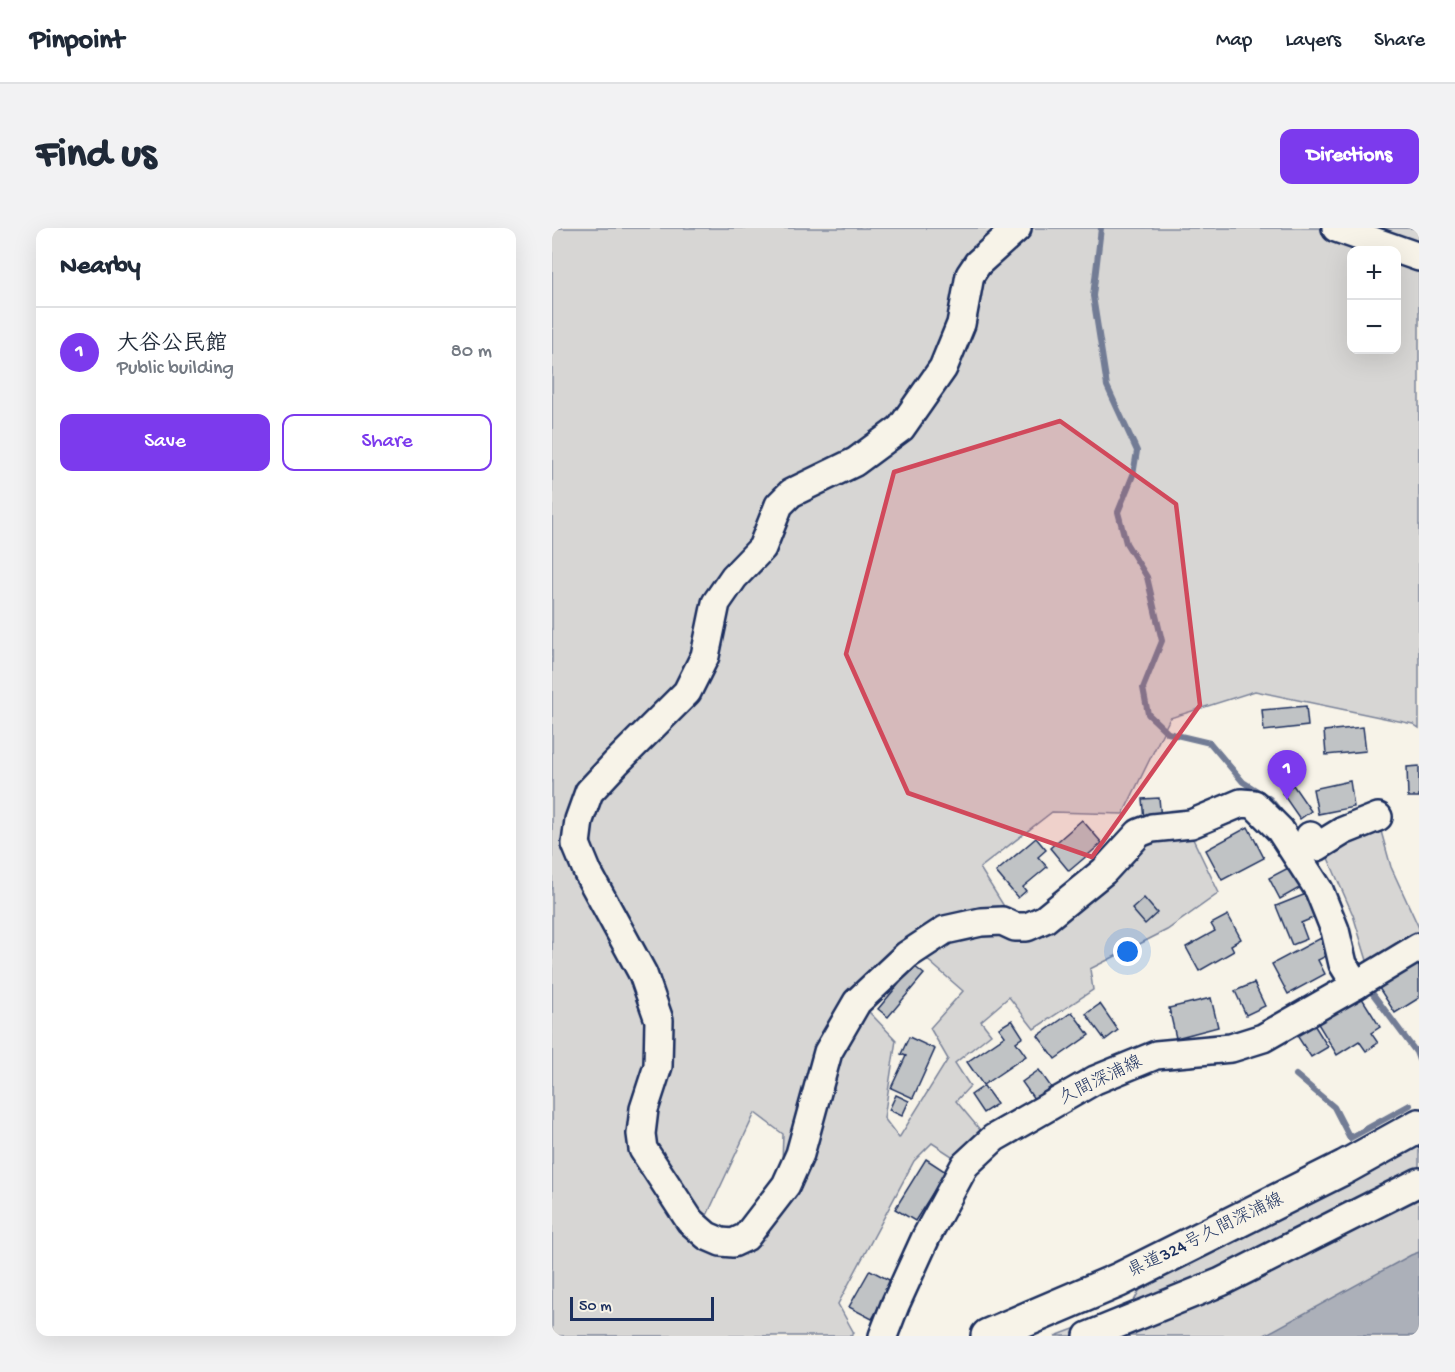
<!DOCTYPE html>
<html lang="en">
<head>
<meta charset="utf-8">
<style>
  body { margin:0; font-family:"Gochi Hand","Klee One",sans-serif; background:#f2f2f3; color:#1f2937 }
  .controls { position:absolute; right:18px; top:18px; display:grid; overflow:hidden; border-radius:12px; box-shadow:0 6px 24px #0002 }
  .controls button { width:54px; height:54px; display:grid; place-items:center; padding:0; border:0; border-bottom:2px solid #e0e1e3; background:#fff; color:#1f2937; font:30px sans-serif }
  .scale { position:absolute; left:18px; bottom:15px; width:144px; box-sizing:border-box; padding-left:6px; border:3px solid #1b2f5e; border-top:0; font-size:16px; line-height:21px; white-space:nowrap; color:#1b2f5e; -webkit-text-stroke:4px #f7f3e8; paint-order:stroke }
  .you { position:absolute; left:576px; top:724px; width:21px; height:21px; margin:-15px; border:4px solid #fff; border-radius:50%; background:#1a73e8; box-shadow:0 0 0 9px #1a73e833 }
  .badge { display:grid; place-items:center; width:39px; height:39px; border-radius:50%; background:#7c3aed; color:#fff; font-size:20px; font-weight:700 }
  .pin { position:absolute; translate:-50% -50px; filter:drop-shadow(0 2px 3px #0008) }
  .pin::after { content:''; position:absolute; top:32px; width:21px; height:18px; background:inherit; clip-path:polygon(0 0,100% 0,50% 100%) }
  .list { margin:0; padding:0; list-style:none }
  h2 { display:flex; justify-content:space-between; align-items:center; height:78px; margin:0; padding:0 24px; font-size:26px }
  h2 small { font-size:20px; font-weight:400; color:#747a83 }
  .list li { display:grid; grid-template-columns:39px 1fr auto; gap:18px; align-items:center; box-sizing:border-box; height:90px; padding:0 24px; border-top:2px solid #e0e1e3 }
  .list b { display:block; font-size:22px; white-space:nowrap }
  .list p { margin:0; font-size:20px; white-space:nowrap; color:#747a83 }
  .list em { font-size:20px; font-style:normal; color:#747a83 }
  .actions { display:flex; gap:12px; padding:18px 24px }
  .actions a { flex:1; padding:14px 0; border:2px solid #7c3aed; border-radius:12px; text-align:center; font-size:21px; color:#7c3aed }
  .actions .main { background:#7c3aed; color:#fff }
  .map { position:relative; flex:none; width:867px; height:1108px; overflow:hidden; border-radius:12px }
  header { display:flex; align-items:center; gap:36px; box-sizing:border-box; height:84px; padding:0 30px; background:#fff; border-bottom:2px solid #e0e1e3 }
  header strong { font-size:28px }
  nav { display:flex; gap:33px; margin-inline-start:auto; font-size:21px }
  .intro { display:flex; align-items:center; justify-content:space-between; box-sizing:border-box; height:144px; padding:0 36px }
  h1 { margin:0; font-size:42px }
  .button { padding:15px 27px; border-radius:12px; background:#7c3aed; color:#fff; font-size:21px; font-weight:700 }
  main { display:flex; gap:36px; padding:0 36px }
  aside { flex:1; background:#fff; border-radius:12px; box-shadow:0 6px 24px #0002 }
  .map>svg:first-child { display:block }
  .green { fill:#d7d6d4; stroke:#798299; stroke-width:1.5; fill-rule:evenodd }
  .water { fill:#acb0b9; stroke:#727c95; stroke-width:1.5 }
  .lines { fill:none; stroke-linecap:round; stroke-linejoin:round }
  .stream { stroke:#727c95; stroke-width:6 }
  .building { fill:#c0c3c5; stroke:#1b2f5e; stroke-width:1.5 }
  .minor-casing { stroke:#1b2f5e; stroke-width:32 }
  .major-casing { stroke:#1b2f5e; stroke-width:38 }
  .minor { stroke:#f7f3e8; stroke-width:27 }
  .major { stroke:#f7f3e8; stroke-width:33 }
  .marked { fill:#d1495b; fill-opacity:0.2; stroke:#d1495b; stroke-width:4.5; stroke-linejoin:round }
  .labels { text-anchor:middle; dominant-baseline:central; stroke-width:4.5; stroke-linejoin:round; paint-order:stroke }
  .street-label { font-size:18px; fill:#1b2f5e; stroke:#f7f3e8 }
</style>
</head>
<body>
<header>
<strong>Pinpoint</strong>
<nav><a>Map</a><a>Layers</a><a>Share</a></nav>
</header>
<div class="intro"><h1>Find us</h1><a class="button">Directions</a></div>
<main>
<aside>
<h2>Nearby<small></small></h2>
<ul class="list">
<li><span class="badge">1</span><div><b>大谷公民館</b><p>Public building</p></div><em>80 m</em></li>
</ul>
<div class="actions"><a class="main">Save</a><a>Share</a></div>
</aside>
<div class="map">
<svg width="867" height="1108" viewBox="0 0 867 1108">
  <rect width="100%" height="100%" fill="#f7f3e8"/>
  <filter id="ink" filterUnits="userSpaceOnUse"><feTurbulence type="fractalNoise" baseFrequency=".0167" numOctaves="2"/><feDisplacementMap in="SourceGraphic" scale="12" xChannelSelector="R" yChannelSelector="G"/><feConvolveMatrix kernelMatrix="1 2 1 2 8 2 1 2 1" color-interpolation-filters="sRGB"/></filter>
  <g filter="url(#ink)">
    <g class="green">
      <path d="M0,0H867V500L861,496L703,463L618,490L571,586L500,584L428,640L468,704L592,611L639,607L667,665L615,702L538,741L541,762L482,801L457,769L429,793L439,806L403,835L418,858L404,873L429,903L406,932L380,915L362,933L286,1076L302,1105L299,1108H0ZM800,22H844V122H800ZM355,714L411,763L378,800L396,831L347,910L332,890L344,812L297,763ZM203,885L231,906L230,935L193,1017L150,998Z"/>
      <path d="M827,596L839,639L867,700V707L817,739L801,687L772,621Z"/>
      <path d="M867,918V1044L772,1108H503L578,1080L591,1056L809,950Z"/>
    </g>
    <path class="water" d="M867,1024V1108H711L859,1027Z"/>
    <g class="lines">
      <g class="stream">
        <path d="M549,0L541,68L555,158L585,223L581,247L566,284L574,315L595,349L610,413L591,460L596,486L616,505L658,515L691,554L718,571L730,586"/>
        <path d="M818,762L864,824L867,832"/>
        <path d="M744,847L782,879L798,910L858,877"/>
      </g>
    </g>
    <g class="building">
      <path d="M754,478L756,498L712,503L710,482Z"/>
      <path d="M811,499L814,523L774,527L772,503Z"/>
      <path d="M867,538V569H856L855,539Z"/>
      <path d="M798,553L802,579L766,586L761,561Z"/>
      <path d="M741,557L759,583L748,591L730,565Z"/>
      <path d="M607,570L609,591L592,592L590,571Z"/>
      <path d="M530,592L550,615L517,643L498,620Z"/>
      <path d="M696,599L712,630L670,652L654,622Z"/>
      <path d="M484,610L494,622L486,629L495,639L471,659L474,663L466,670L444,644Z"/>
      <path d="M740,638L751,658L728,671L717,650Z"/>
      <path d="M754,666L763,689L749,695L755,711L740,717L724,678Z"/>
      <path d="M592,670L605,685L593,696L580,681Z"/>
      <path d="M676,687L689,711L679,717L682,723L647,743L634,719L663,703L659,696Z"/>
      <path d="M771,709L780,725L766,732L773,746L736,766L720,736Z"/>
      <path d="M864,733L867,737V770L843,785L825,757Z"/>
      <path d="M362,738L372,746L336,789L326,781Z"/>
      <path d="M702,755L713,778L694,787L683,763Z"/>
      <path d="M808,767L828,799L819,805L826,815L814,823L807,813L785,827L765,794Z"/>
      <path d="M659,770L666,799L624,810L617,780Z"/>
      <path d="M548,776L566,802L553,812L534,786Z"/>
      <path d="M520,784L537,807L503,831L486,808Z"/>
      <path d="M460,792L471,809L464,814L474,828L431,857L415,834L453,808L447,800Z"/>
      <path d="M761,795L776,819L759,829L744,806Z"/>
      <path d="M357,809L383,821L361,870L339,860L354,828L349,826Z"/>
      <path d="M487,842L499,859L482,871L470,854Z"/>
      <path d="M432,858L445,876L431,885L419,867Z"/>
      <path d="M344,867L357,873L350,888L337,882Z"/>
      <path d="M374,931L394,944L363,993L343,981Z"/>
      <path d="M318,1042L341,1054L320,1091L297,1079Z"/>
    </g>
    <g class="lines">
      <g class="minor-casing">
        <g id="minor">
          <path d="M465,0L426,35L418,47L409,96L391,140L349,200L303,234L239,265L227,277L210,320L182,349L164,375L153,428L135,464L64,535L37,564L27,592L24,616L36,645L91,746L107,792L106,838L92,881L89,906L91,921L138,993L155,1008L169,1014L181,1015L194,1009L234,957L248,926L276,824L305,774L355,727L393,702L429,694L450,693L463,699H475L493,691L552,643L587,605L600,600L639,596L689,575L702,576L728,602L767,662L783,702L791,736L804,757"/>
          <path d="M784,0L867,29"/>
          <path d="M758,608L765,619L791,603L826,589"/>
          <path d="M331,1108L343,1077L374,1009L413,937L442,910L543,852L604,827L679,820L711,810L804,757L867,719"/>
          <path d="M536,1108L669,1054L867,954"/>
        </g>
      </g>
      <g class="major-casing">
        <path id="major" d="M436,1108L567,1052L793,939L867,898"/>
      </g>
      <use href="#minor" class="minor"/>
      <use href="#major" class="major"/>
    </g>
  </g>
  <path class="marked" d="M508,193L624,276L648,477L540,629L356,565L294,426L342,244Z"/>
  <g class="labels">
    <g class="street-label">
      <text transform="translate(549 853) rotate(-26)">久間深浦線</text>
      <text transform="translate(654 1008) rotate(-26)">県道324号久間深浦線</text>
    </g>
  </g>
</svg>
<div class="controls">
<button>+</button>
<button>−</button>
</div>
<div class="scale">50 m</div>
<div class="you"></div>
<div class="pin badge" style="left:735px;top:572px">1</div>
</div>
</main>
</body>
</html>
